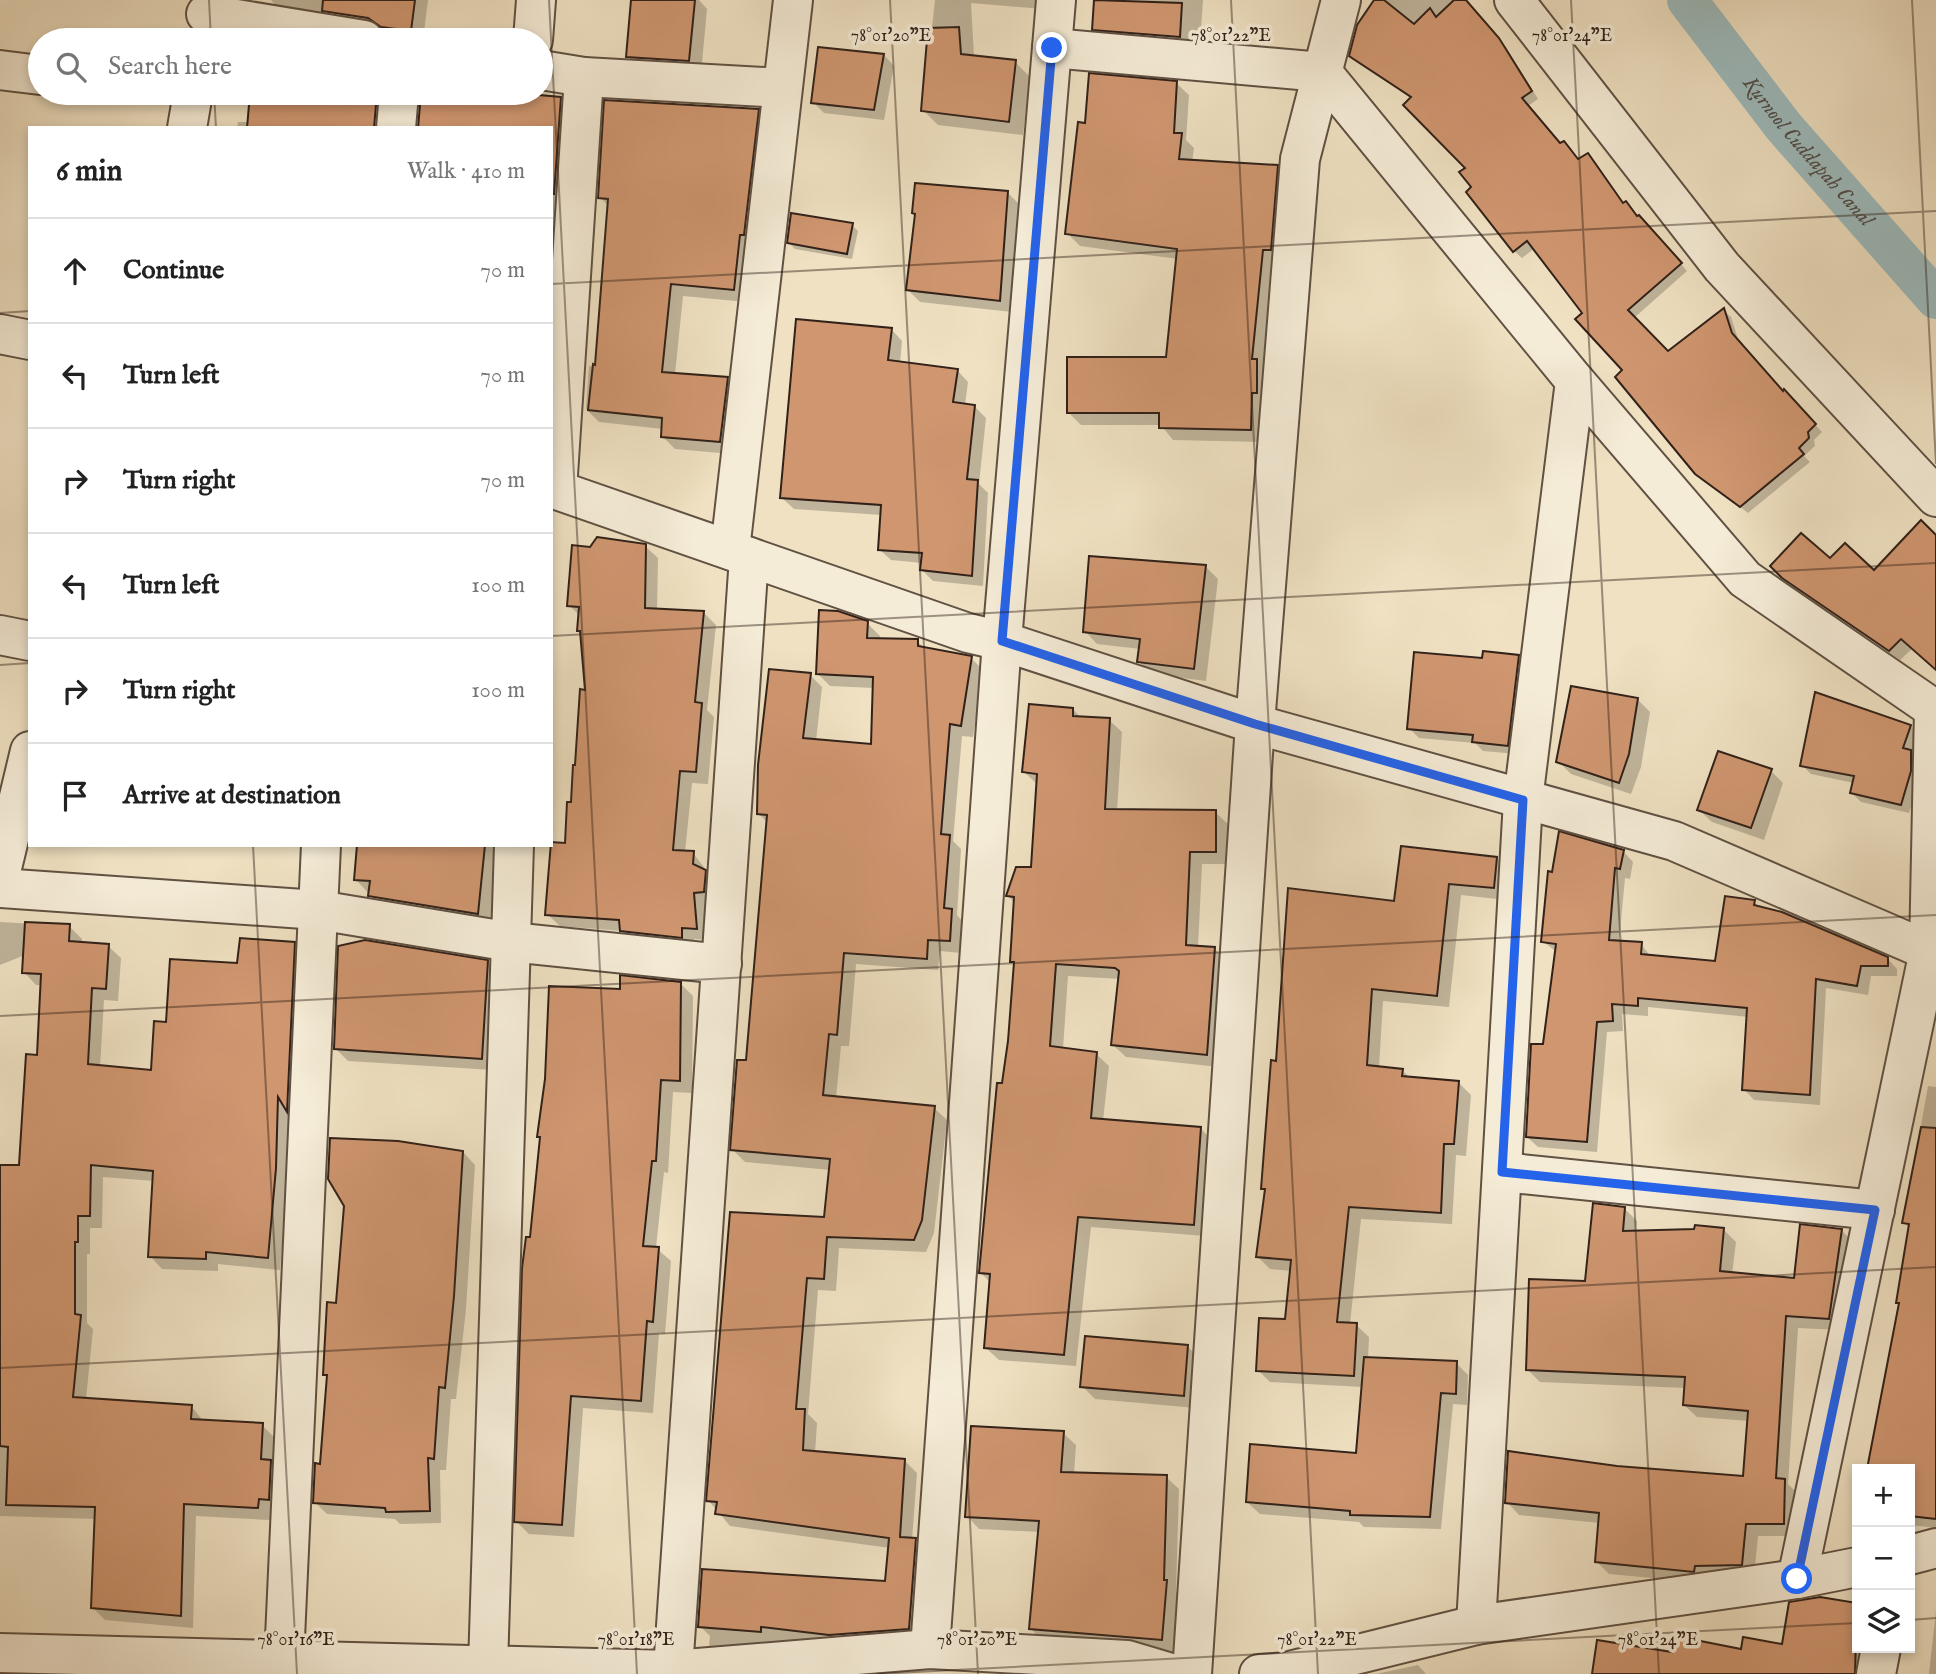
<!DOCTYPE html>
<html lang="en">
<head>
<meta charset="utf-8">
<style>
  body { margin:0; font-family:"IM FELL English",serif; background:#f2f2f2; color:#222 }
  .controls { position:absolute; right:21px; bottom:21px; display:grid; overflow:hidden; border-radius:0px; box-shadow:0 4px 10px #0003 }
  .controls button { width:63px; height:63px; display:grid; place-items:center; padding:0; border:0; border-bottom:2px solid #e0e0e0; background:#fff; color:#222; font:35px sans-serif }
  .stop { position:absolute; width:21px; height:21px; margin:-16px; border:5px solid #2563eb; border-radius:50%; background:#fff }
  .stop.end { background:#2563eb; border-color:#fff; box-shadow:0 2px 7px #0008 }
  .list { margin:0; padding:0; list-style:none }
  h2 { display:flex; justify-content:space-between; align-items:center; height:91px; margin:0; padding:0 28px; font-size:30px }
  h2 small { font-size:23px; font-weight:400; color:#767676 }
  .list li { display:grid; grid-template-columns:46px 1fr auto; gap:21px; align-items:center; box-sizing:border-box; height:105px; padding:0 28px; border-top:2px solid #e0e0e0 }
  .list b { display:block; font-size:26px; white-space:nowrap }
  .list em { font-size:23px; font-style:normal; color:#767676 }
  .icon { flex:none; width:38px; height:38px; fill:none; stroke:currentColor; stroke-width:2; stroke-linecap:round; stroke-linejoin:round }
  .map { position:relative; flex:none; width:1936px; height:1674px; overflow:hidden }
  .search { position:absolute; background:#fff; box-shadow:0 4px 10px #0003; left:28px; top:28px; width:525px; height:77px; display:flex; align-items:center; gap:18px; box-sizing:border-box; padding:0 24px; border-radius:38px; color:#767676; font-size:26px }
  .panel { position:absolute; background:#fff; box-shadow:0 4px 10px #0003; left:28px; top:126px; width:525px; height:721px; border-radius:0px }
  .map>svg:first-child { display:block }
  .shadow { fill:#0003 }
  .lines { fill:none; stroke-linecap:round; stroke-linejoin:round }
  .canal { stroke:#9dbbbd; stroke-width:40 }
  .building { fill:#cf9670; stroke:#312119; stroke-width:2 }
  .minor-casing { stroke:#605143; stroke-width:42 }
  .minor { stroke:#f5ecd7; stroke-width:38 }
  .route { stroke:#2563eb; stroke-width:9 }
  .ticks { fill:none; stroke:#312119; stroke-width:2; stroke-opacity:0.45 }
  .labels { text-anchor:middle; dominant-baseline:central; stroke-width:7; stroke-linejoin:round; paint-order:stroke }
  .water-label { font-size:21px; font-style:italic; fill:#514f4a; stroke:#f5ecd7 }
  .ticks-label { font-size:18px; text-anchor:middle; fill:#312119; stroke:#f5ecd7; stroke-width:7; stroke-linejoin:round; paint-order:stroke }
</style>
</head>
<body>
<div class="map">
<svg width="1936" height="1674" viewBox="0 0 1936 1674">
  <rect width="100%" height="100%" fill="#efe1c2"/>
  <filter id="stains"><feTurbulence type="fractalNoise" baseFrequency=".00286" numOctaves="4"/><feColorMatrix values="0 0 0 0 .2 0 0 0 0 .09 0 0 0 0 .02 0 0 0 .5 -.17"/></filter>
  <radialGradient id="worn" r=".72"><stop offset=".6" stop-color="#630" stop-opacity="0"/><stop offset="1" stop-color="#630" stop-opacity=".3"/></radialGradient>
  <g class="shadow">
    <path d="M271,0H428L423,40H387L386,32L382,30L283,14Z"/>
    <path d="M633,0H699L707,9L701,73L640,69L628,57Z"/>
    <path d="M935,0H1044L1043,9L971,3L974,57L1015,62L1030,77L1023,135L938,125L923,110Z"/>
    <path d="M1096,0H1203L1200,43L1106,42L1094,29Z"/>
    <path d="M1376,0H1465L1506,47L1538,99L1528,106L1560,145L1579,161L1588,155L1595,162L1624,205L1646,224L1687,271L1634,318L1668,354L1724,311L1731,317L1739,342L1822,432L1814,440L1815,446L1804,456L1810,462L1748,513L1697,474L1535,248L1522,258L1514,251L1468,192L1474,188L1467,168L1412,99L1351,56Z"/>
    <path d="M884,55L894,66L884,120L824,113L813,102Z"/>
    <path d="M1176,83L1189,95L1186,140L1194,148L1192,162L1277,167L1289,179L1276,261L1264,368L1269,373L1263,442L1173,440L1161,425H1081L1068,412L1167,359L1178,259L1080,246L1067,233L1086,125Z"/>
    <path d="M251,93H393L387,128H237L238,122H249Z"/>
    <path d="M422,93H526L560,99L572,111L551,270V128H418Z"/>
    <path d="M758,110L770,123L746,302L683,296L675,374L727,378L740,391L732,454L675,449L663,437V429L599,422L586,409L589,366L597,367L609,207L600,197Z"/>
    <path d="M1007,192L1020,205L1012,312L920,302L907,289Z"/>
    <path d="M852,225L858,231L852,259L795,249L789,243Z"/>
    <path d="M891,329L902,341L900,363L957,370L968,382L965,405L974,406L986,418L979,484L988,493L983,586L933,581L922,570V563L891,560L879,549L882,515L794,509L782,498Z"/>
    <path d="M1936,544V669L1913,648L1900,660L1795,588L1773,566L1830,560L1874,573Z"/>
    <path d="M645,546L658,558L657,611L704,613L716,625L707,710L714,717L708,784L692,783L685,852L693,853L717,884L716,904L706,905L708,940L694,939V949L634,943L622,931L560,926L547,914L567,845L587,692L582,633L578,630L580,616L569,605L591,549Z"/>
    <path d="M1206,567L1218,579L1206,681L1152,674L1139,662L1141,649L1097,644L1085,631Z"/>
    <path d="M867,623L880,636V640L917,641L926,650L971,658L983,670L973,737L962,736L953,841L961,849L957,915L964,923L961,953L940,951L938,970L856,964L849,1046H841L836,1098L934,1108L947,1120L934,1233L926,1252L839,1248L836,1291L818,1290L808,1414L817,1423L815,1453L904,1460L917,1473L912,1540L928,1552L921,1641L722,1657L709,1645L710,1636L700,1626L886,1583L890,1548L730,1526L708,1500L825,1219L830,1170L745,1162L732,1149L748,1062L768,823L759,814L810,675L822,687L816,741L872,746L874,688L830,686L818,674Z"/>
    <path d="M1518,656L1528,666L1517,754L1483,751L1475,743L1419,738L1409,728L1484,660Z"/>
    <path d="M1637,699L1650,712L1641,767L1631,794L1571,774L1558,761Z"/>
    <path d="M1073,709L1081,718L1109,720L1122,732L1117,811L1215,812L1228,824V864H1202L1198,947L1214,948L1227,961L1219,1067L1126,1057L1113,1045L1120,979L1068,976L1063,1049L1096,1054L1109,1066L1103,1121L1201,1129L1213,1141L1206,1236L1091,1227L1076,1366L999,1360L986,1348L991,1283L981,1273L1010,1041L1016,966L1011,961L1015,903L1008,896L1032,869L1037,784L1024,772Z"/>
    <path d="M1910,726L1919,735L1913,754L1920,761L1919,781L1909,813L1861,802L1852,793L1854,783L1811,774L1802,765Z"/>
    <path d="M1771,771L1783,783L1764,840L1712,822L1699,810Z"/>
    <path d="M359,845H498L490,926L383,908L356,880Z"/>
    <path d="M1623,851L1633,862L1630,879L1625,878L1619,942L1641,944L1651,957L1717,963L1754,902L1761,909L1887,958L1897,969V976H1871L1868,995L1826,988L1820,1105L1754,1100L1744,1089L1749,1017L1648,1007V1016L1622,1014L1623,1031L1607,1032L1597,1152L1538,1147L1527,1137L1557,952L1542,941Z"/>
    <path d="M1497,858L1509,871L1506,900L1461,895L1449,1007L1383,1001L1379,1068L1402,1070L1411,1079L1458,1082L1471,1095L1466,1156L1456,1155L1452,1224L1361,1219L1350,1324L1356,1325L1369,1337L1368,1359L1456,1363L1468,1375L1467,1405L1453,1404L1441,1529L1364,1527L1359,1522L1260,1514L1247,1502L1357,1454L1363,1387L1270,1382L1258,1370L1287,1321L1292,1271L1270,1269L1258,1257L1278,1063L1396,903Z"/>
    <path d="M0,922L69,926L82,939V943L108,946L121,958L118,1001L104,1000L100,1067L153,1072L168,1024L239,965L294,944L307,957L299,1122L289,1112L288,1182L280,1270L218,1264V1271L162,1269L150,1256L154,1181L103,1177L102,1228H90V1254H87V1323L93,1329L86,1399L192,1407L204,1422L262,1425L275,1438L274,1465L283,1475L281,1512L271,1511L270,1520L196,1516L193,1628L105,1620L93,1608L96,1519L0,1516V1167H20L39,1057L42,985H36L24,972L25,955L0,965Z"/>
    <path d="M488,962L500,975L494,1070L348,1061L335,1048Z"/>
    <path d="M680,983L693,996L692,1093L673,1092L668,1173L664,1172L656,1248L671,1261L665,1334L659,1333L653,1413L583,1408L574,1537L529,1534L516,1521L531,1239L621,991Z"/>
    <path d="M1928,1086L1936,1087V1528L1910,1525V1469H1870L1900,1305L1898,1302L1910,1229L1904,1222Z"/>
    <path d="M463,1152L475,1165L466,1309L456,1399H451L446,1470H440L441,1523L400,1524L395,1519L327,1514L315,1502L329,1378L325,1374L337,1305Z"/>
    <path d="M1624,1208L1637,1221L1636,1232L1723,1229L1736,1242L1732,1274L1796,1280L1841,1230L1854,1243L1841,1330L1798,1328L1788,1484L1797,1493L1796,1536H1758L1754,1577L1706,1583L1609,1574L1596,1561L1600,1523L1519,1515L1507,1502L1617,1468L1745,1478L1749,1421L1697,1417L1684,1405L1686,1388L1540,1382L1527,1369L1586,1283Z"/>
    <path d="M1188,1347L1200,1359L1196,1408L1095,1399L1082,1386Z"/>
    <path d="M1063,1433L1076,1445L1074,1474L1166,1477L1179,1489L1176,1591L1179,1594L1173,1652L1043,1641L1031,1629L1040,1532L979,1529L967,1516Z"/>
    <path d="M1820,1599L1857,1605V1648H1871L1866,1674H1594L1673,1654L1783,1646Z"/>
    <path d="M1936,1611V1674H1929Z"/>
    <path d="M1418,1665L1426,1674H1465H1376Z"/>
  </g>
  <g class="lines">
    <path class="canal" id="s1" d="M1687,0L1784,127L1936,299"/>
  </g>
  <g class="building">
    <path d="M323,0H415L411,31L381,27L368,18L322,11Z"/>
    <path d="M631,0H695L689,61L626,57Z"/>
    <path d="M1094,0L1182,3L1180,37L1092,30Z"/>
    <path d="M1374,0H1384L1414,24L1430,8L1436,17L1454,0H1466L1499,38L1532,91L1522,98L1560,143L1564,141L1578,159L1588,153L1623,203L1626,201L1637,216L1639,215L1682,263L1628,310L1668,351L1724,308L1732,333L1783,391L1784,389L1816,424L1808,432L1809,438L1799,448L1804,454L1740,507L1695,474L1615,377L1622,370L1575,319L1582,313L1527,241L1513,252L1466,192L1471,187L1459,172L1465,168L1403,105L1411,97L1349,56L1357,25Z"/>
    <path d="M959,27L961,54L1016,60L1009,122L921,111L928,28Z"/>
    <path d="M818,47L884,54L874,110L811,103Z"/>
    <path d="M1089,73L1177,81L1174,133H1182L1179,159L1278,165L1271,250H1263L1252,359H1257V393H1252L1251,430L1159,428V413H1067V357H1166L1177,249L1065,234L1078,122L1085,123Z"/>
    <path d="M250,93H377L374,128H247Z"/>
    <path d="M421,93H517L561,97L554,194H551V128H418Z"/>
    <path d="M604,100L759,109L744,235H740L734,290L671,284L662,372L728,377L720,442L661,437L662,418L588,410L593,364L595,365L608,199L598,198Z"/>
    <path d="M915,183L1008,191L1000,301L906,290L915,214L912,213Z"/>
    <path d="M791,213L853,223L847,254L787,243Z"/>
    <path d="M796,319L892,328L888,360L958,369L953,402L975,405L967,479L978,480L972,576L920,570L922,553L878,550L881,505L780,498Z"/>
    <path d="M1921,520L1936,535V670L1901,639L1889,651L1782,578L1770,566L1801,533L1830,558L1845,543L1874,570Z"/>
    <path d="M597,537L646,544L645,608L704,611L695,702L702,703L696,772L680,771L673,850L694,851L693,864L706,870L704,892L694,893L697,929L682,928V938L620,931L619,920L545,915L551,842L565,843L567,802H571L573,765H575L580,689L585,690L580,631H577L579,607L567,606L572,545L590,547Z"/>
    <path d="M1089,556L1206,565L1194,669L1137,662L1140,639L1083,632Z"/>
    <path d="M819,610L838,611L868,621L867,638L918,639V646L972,656L961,726L950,724L941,834L950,835L944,908L952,909L950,941L928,940L927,959L844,953L837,1035L829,1034L823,1095L935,1106L922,1220L914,1240L827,1237L824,1279L807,1278L796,1409H805L803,1450L905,1459L900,1537L916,1538L909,1629L829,1635L761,1627V1632L698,1627L702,1569L885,1581L889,1538L715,1514L717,1502L706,1501L730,1212L824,1217L830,1159L730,1150L737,1060H746L767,815L757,814L758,765L769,669L811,673L803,738L871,744L873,677L816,674Z"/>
    <path d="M1483,651L1519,655L1508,746L1472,742L1473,735L1407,729L1414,652L1482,658Z"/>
    <path d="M1571,686L1638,698L1629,754L1619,783L1556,762Z"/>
    <path d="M1815,692L1911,725L1903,748L1911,750V771L1901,805L1850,793L1854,776L1800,766Z"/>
    <path d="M1029,704L1073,708V716L1110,718L1105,809L1216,810V852H1190L1186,945L1215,947L1207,1055L1111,1045L1119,971L1115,968L1056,964L1050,1046L1097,1052L1091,1118L1201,1127L1194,1225L1078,1217L1064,1355L984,1348L990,1274L979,1273L997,1083H1002L1008,1041L1014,962H1010L1014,897L1006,896L1016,867H1031L1037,774L1022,772Z"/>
    <path d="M1718,751L1772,769L1751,828L1697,810Z"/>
    <path d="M1559,831L1624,850L1620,869L1615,868L1609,940L1642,942L1641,954L1715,961L1725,896L1755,900L1754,905L1782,912L1888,957V966H1861L1857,986L1816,979L1810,1095L1742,1090L1747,1008L1638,998V1006L1612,1004L1613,1021L1597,1022L1587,1142L1526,1137L1531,1044H1543L1556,944L1541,942L1548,871L1552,872Z"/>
    <path d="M357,845H485L478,914L368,896L370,881L354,880Z"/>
    <path d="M1401,846L1497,857L1494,888L1449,884L1437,996L1372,989L1367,1065L1403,1069L1402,1076L1459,1081L1454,1144H1444L1441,1213L1349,1207L1337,1322L1357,1323L1354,1376L1256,1371L1259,1318L1285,1319L1291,1260L1256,1257L1265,1189H1261L1271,1060L1276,1061L1288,888L1394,901Z"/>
    <path d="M25,922L70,924L69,941L109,944L106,989L92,988L88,1064L151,1070L154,1021L166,1022L170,959L237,963L240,938L295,942L287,1112L278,1097L276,1168L268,1258L206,1252V1259L148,1257L153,1171L91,1165L90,1216H78V1242H75V1314L81,1315L73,1397L192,1405L191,1419L263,1423L261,1459L271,1460L269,1500L259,1499L258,1508L184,1504L181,1616L91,1608L95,1507L6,1505L8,1447L0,1446V1165H19L26,1054L37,1055L41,974L22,973Z"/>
    <path d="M365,940L488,960L482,1059L334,1049L338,946Z"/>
    <path d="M620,975L681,982L680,1081L661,1080L656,1161H652L643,1246L659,1247L653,1322L647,1321L641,1401L571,1396L562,1525L514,1522L522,1268L526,1237H530L540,1137H537L545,1079L549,986L620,989Z"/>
    <path d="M1921,1127L1936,1128V1519L1910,1516V1469H1867L1899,1303H1896L1909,1224L1902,1223Z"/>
    <path d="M330,1138L398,1141L463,1151L454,1296L445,1388L439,1387L434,1459L428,1458L430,1511L386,1512L385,1508L313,1503L315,1463L320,1464L327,1375H323L327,1302L336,1303L344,1206L328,1179Z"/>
    <path d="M1593,1203L1625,1207L1623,1231L1694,1229L1695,1225L1724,1228L1720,1271L1794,1278L1800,1224L1842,1229L1829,1319L1786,1316L1776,1478L1785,1479L1784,1524H1746L1742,1565L1695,1566L1694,1572L1595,1562L1599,1513L1505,1503L1508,1451L1617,1466L1743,1476L1748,1411L1683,1405L1685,1377L1526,1370L1529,1279L1585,1281Z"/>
    <path d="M1085,1336L1188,1345L1184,1396L1080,1387Z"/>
    <path d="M1364,1357L1457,1361L1456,1394L1441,1393L1430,1517L1350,1515V1511L1246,1502L1250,1444L1356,1453Z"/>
    <path d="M971,1426L1064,1431L1061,1472L1167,1475L1164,1580H1167L1162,1640L1029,1629L1039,1521L965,1517Z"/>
    <path d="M1820,1597L1857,1603L1855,1674H1592L1597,1640L1672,1652L1675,1636L1741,1649L1743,1637L1782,1644L1789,1602Z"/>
  </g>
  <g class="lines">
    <g class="minor-casing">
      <g id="minor">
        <path d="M1514,0L1722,267L1936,497"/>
        <path d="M206,14L364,40"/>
        <path d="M533,40L536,0"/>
        <path d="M1052,48L1322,72L1575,381L1523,800L1476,1625"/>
        <path d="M0,70L40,75"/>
        <path d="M541,70L584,77L557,490"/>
        <path d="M584,77L782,88"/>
        <path d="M187,128L193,93"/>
        <path d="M396,128L399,93"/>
        <path d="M0,334L30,340"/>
        <path d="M1575,381L1745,579L1934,709L1929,951L1797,1579"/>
        <path d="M551,488L968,633L1002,641L1255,724L1674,841L1936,954"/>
        <path d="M730,550L793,0"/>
        <path d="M0,635L30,641"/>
        <path d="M1,872L30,751"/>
        <path d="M0,888L318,910L511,942L722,964"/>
        <path d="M1502,1172L1875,1210"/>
        <path d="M1910,1555L1936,1548"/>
        <path d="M930,1649L1002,641L1056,0"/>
        <path d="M0,1653L673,1670L930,1649L1127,1660L1174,1674"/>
        <path d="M284,1660L321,845"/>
        <path d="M488,1666L514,845"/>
        <path d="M673,1670L749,557"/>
        <path d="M1192,1674L1255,724L1300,159L1341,0"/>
        <path d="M1259,1674L1286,1672L1476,1625L1797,1579L1857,1567"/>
        <path d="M1876,1674L1881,1648"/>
      </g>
    </g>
    <use href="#minor" class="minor"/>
  </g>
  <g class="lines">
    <path class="route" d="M1052,48L1002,641L1255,724L1523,800L1502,1172L1875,1210L1797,1579"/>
  </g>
  <path class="ticks" d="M209,0L211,40M549,0L637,1674M890,0L978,1674M1231,0L1318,1674M1571,0L1659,1674M1912,0L1936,464M214,93L216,128M551,284L1936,211M0,313L30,311M551,636L1936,563M0,665L30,663M253,845L297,1674M0,1016L1936,915M0,1368L1936,1267M1910,1620L1936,1618M877,1674L1857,1623"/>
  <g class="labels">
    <g class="water-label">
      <text stroke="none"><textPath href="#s1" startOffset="194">Kurnool Cuddapah Canal</textPath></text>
    </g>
  </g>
  <g class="ticks-label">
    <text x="891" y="41">78°01'20"E</text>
    <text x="1231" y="41">78°01'22"E</text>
    <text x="1572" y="41">78°01'24"E</text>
    <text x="296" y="1645">78°01'16"E</text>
    <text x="636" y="1645">78°01'18"E</text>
    <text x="977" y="1645">78°01'20"E</text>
    <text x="1317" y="1645">78°01'22"E</text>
    <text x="1658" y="1645">78°01'24"E</text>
  </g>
  <rect width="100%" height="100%" filter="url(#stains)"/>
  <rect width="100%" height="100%" fill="url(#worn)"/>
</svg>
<div class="controls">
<button>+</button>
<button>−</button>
<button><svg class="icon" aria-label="layers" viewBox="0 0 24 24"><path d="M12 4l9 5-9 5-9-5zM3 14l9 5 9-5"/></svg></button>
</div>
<div class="stop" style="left:1797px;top:1579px"></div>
<div class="stop end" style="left:1052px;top:48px"></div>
<div class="search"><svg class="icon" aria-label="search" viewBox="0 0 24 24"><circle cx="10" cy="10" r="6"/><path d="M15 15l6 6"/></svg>Search here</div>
<section class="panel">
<h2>6 min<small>Walk · 410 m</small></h2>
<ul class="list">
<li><svg class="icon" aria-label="ahead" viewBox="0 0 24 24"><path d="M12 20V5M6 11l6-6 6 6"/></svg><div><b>Continue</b></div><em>70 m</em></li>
<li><svg class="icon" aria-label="left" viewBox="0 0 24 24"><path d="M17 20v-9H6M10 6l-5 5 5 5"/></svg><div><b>Turn left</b></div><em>70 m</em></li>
<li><svg class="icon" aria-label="right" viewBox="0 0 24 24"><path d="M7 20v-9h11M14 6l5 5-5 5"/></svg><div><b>Turn right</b></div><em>70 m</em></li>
<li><svg class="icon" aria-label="left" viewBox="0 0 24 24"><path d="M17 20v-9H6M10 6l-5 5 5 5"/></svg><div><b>Turn left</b></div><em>100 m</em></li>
<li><svg class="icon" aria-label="right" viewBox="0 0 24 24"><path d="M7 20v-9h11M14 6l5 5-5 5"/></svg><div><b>Turn right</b></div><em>100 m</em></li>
<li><svg class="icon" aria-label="arrive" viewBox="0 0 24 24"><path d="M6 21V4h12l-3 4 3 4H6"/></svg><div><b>Arrive at destination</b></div></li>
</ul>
</section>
</div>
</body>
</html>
